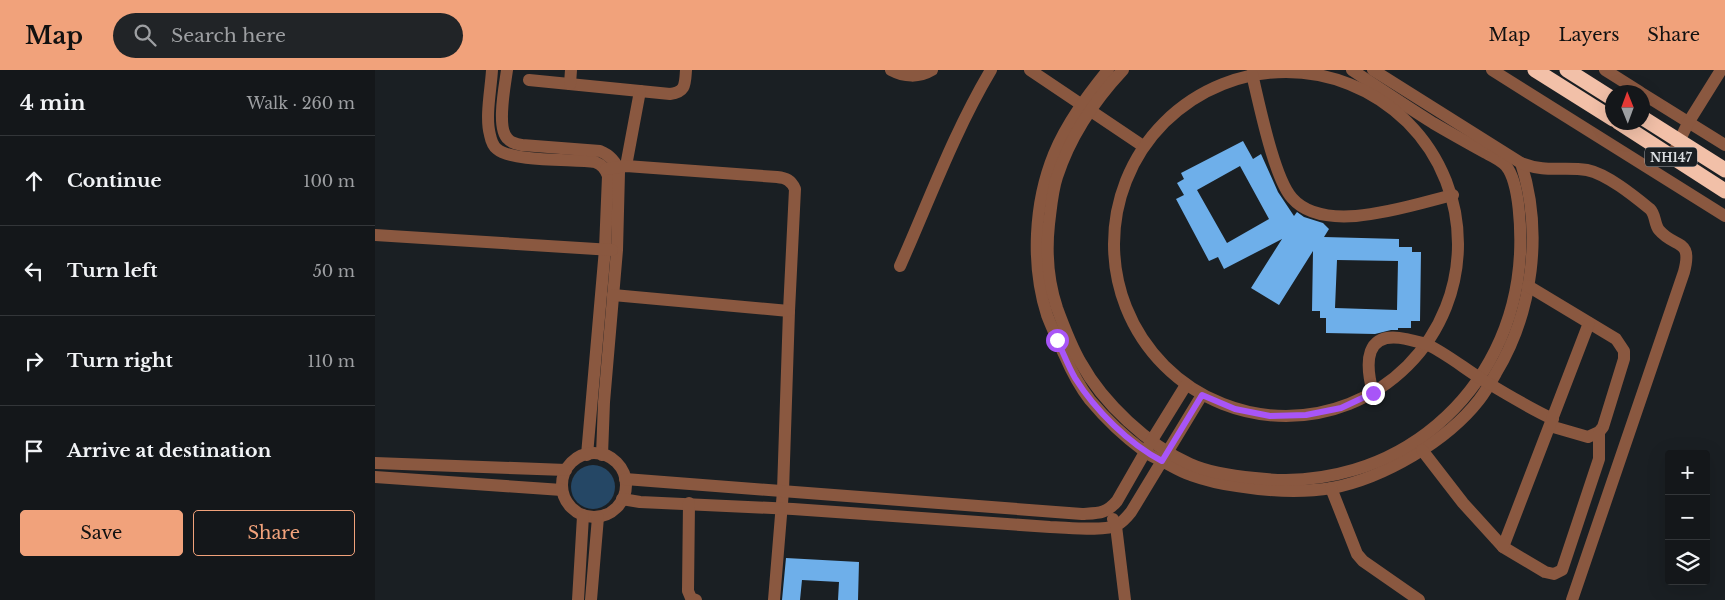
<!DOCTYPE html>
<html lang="en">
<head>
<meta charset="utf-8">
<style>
  body { margin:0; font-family:"Libre Baskerville",serif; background:#212427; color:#f1f3f6 }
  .controls { position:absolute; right:15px; bottom:15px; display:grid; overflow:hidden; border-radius:5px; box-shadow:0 5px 20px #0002 }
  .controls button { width:45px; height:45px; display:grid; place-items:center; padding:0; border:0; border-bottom:1px solid #333639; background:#14171a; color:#f1f3f6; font:25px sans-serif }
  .compass { position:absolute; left:1230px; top:15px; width:45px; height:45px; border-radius:50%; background:#14171a; box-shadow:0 5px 20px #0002; rotate:359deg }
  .stop { position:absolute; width:15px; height:15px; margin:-11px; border:4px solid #a855f7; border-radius:50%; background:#fff }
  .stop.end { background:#a855f7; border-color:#fff; box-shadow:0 1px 5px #0008 }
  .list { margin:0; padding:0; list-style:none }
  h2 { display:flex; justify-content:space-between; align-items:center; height:65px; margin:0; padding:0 20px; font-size:21px }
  h2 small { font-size:16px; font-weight:400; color:#9d9fa2 }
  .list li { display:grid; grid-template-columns:32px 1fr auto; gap:15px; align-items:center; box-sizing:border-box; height:90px; padding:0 20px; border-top:1px solid #333639 }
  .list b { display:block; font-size:19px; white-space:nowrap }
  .list em { font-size:16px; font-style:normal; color:#9d9fa2 }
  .actions { display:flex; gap:10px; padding:15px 20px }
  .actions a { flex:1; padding:11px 0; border:1px solid #f1a27b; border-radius:5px; text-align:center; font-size:18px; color:#f1a27b }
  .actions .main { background:#f1a27b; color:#111 }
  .icon { flex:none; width:28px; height:28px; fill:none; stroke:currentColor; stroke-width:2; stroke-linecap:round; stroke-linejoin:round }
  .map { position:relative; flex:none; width:1350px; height:530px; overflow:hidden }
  header { display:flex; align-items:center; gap:30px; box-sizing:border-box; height:70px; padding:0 25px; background:#f1a27b; color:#111 }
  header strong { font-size:24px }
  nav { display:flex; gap:28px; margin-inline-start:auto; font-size:18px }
  .search { width:350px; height:45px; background:#212427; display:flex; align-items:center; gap:12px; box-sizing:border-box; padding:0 18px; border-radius:28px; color:#9d9fa2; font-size:19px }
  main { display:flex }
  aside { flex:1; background:#14171a }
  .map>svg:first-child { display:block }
  .green { fill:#254765 }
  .building { fill:#6eafea; fill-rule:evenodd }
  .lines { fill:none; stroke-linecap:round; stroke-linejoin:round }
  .minor { stroke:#8a5840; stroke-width:12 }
  .highway { stroke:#f2c0a8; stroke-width:15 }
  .route { stroke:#a855f7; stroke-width:6 }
  .labels { text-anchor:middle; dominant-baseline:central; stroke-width:5; stroke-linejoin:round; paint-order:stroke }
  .shield { fill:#1a1f23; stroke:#a1a5a9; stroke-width:1 }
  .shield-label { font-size:12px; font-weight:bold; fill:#dbdfe2 }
</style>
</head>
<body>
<header>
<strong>Map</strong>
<div class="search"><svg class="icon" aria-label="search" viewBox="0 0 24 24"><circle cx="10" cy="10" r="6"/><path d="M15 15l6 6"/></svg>Search here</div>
<nav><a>Map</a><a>Layers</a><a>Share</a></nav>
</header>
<main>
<aside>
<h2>4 min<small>Walk · 260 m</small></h2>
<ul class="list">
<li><svg class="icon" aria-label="ahead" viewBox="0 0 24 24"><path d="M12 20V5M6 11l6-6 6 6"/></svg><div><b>Continue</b></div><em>100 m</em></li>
<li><svg class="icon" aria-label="left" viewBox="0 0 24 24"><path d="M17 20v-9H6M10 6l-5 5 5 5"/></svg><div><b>Turn left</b></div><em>50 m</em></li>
<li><svg class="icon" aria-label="right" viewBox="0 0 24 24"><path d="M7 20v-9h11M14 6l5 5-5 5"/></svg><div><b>Turn right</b></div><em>110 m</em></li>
<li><svg class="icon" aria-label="arrive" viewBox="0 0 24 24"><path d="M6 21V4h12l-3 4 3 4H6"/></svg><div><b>Arrive at destination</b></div></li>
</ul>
<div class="actions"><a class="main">Save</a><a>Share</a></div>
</aside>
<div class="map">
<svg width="1350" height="530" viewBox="0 0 1350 530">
  <rect width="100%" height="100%" fill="#1a1f23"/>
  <circle class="green" cx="218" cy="417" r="22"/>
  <g class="building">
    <path d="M868,71L878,89L886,84L903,122L919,146L922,142L929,147L948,153L954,159L949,167L1024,169V177H1037V182H1046L1045,251H1036V258H1023V260H1016L1000,264L951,263V248H945V241H937L938,181L904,235L876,218L907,169L849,199L843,187L834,191L801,129L809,125L802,113L809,109L806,103ZM865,96L894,149L852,173L822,120ZM962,190L1023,191L1022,240L960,238Z"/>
    <path d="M411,488L484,492L483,530H463L464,512L427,510L425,530H407Z"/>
  </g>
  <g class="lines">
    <g class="minor">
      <path d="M117,0C116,19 110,47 115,65C116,70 118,76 122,79C137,92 198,89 220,92C227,95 230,98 233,106L230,179L212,385"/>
      <path d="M132,0C130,15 121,59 133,69C136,73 142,74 147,75L225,81C235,85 241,91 244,102L242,180L229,332L227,385"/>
      <path d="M516,0C529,7 544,8 557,0"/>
      <path d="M655,0L768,76"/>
      <path d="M733,0C712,26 692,53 679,84C659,133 656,195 672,245C677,258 683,271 689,284C696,300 704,316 715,330C730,348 750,367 769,381C774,385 781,388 787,391C797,396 806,402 816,405C830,410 847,414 862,416C893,421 926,423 957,418C1009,408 1072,371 1104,330C1111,321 1116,312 1121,303C1158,242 1168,161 1146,93"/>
      <path d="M748,0C720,30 695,67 682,107C677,122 676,139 674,154C671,182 673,211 682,238C689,257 696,276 706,293C728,333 773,375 815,394C835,403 858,406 880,408C1019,425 1138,324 1145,184C1146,162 1145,113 1131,96C1126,90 1117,86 1111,83C1093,73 1075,63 1058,53C1031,36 1004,18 977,0"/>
      <path d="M998,0L1146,93C1171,103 1189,96 1212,100C1232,104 1259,126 1275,139C1281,145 1279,154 1284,160C1300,179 1318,168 1309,202L1197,530"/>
      <path d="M1117,0L1350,146"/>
      <path d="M1230,0L1265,22"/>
      <circle cx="911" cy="174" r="172"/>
      <path d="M877,4C884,33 899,108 917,128C950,166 1036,135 1078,125"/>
      <path d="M154,10L295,24C311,22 310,14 311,0"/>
      <path d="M195,14L196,0"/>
      <path d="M1268,24L1350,75"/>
      <path d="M1300,80L1313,53L1346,0"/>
      <path d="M251,96L265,21"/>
      <path d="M231,99L251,96L402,107C411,108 416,110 420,119L414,241L408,421L399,530"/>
      <path d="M0,165L237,180"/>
      <path d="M525,196C554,131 579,62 616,0"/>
      <path d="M1153,216L1241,269L1249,281V289L1228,357L1224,362L1213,367L1175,356"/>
      <path d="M238,225L414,241"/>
      <path d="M998,323C990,293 989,260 1031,269C1038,271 1047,272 1053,275C1072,284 1090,299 1108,310C1131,324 1154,338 1178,349"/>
      <path d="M1047,380L1088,433L1128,477L1170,502L1179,504L1187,500L1224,389V362"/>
      <circle cx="219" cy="415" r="32"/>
      <path d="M0,393L191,400"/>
      <path d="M0,407L187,420"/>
      <path d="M250,409L707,444C723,443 731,444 742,431L777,370L811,315"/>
      <path d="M956,418L982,484L988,491L1044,530"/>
      <path d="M247,429L265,432L418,439L675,457C690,457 729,462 742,455C748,452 752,447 756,442L827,325"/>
      <path d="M314,433L313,521L316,528L321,530"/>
      <path d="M738,449L741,456L750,530"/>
      <path d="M1128,477L1214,253"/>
      <path d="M203,530L208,446"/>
      <path d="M216,530L223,447"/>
    </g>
    <g class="highway">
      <path d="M1160,0L1238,49"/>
      <path d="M1192,0L1238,29"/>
      <path d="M1268,48L1350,100"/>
      <path d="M1243,52L1350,121"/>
    </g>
  </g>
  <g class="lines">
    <path class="route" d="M682,270C688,282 693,296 700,308C720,340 754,374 787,391L827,325L860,339L895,346L931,345L966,338L998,323"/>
  </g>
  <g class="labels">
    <rect class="shield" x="1270" y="77.5" width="52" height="19" rx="4"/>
    <g class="shield-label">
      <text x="1296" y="87">NH147</text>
    </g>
  </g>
</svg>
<div class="controls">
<button>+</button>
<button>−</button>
<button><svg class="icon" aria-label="layers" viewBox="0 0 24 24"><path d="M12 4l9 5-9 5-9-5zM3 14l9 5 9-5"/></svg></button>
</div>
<svg class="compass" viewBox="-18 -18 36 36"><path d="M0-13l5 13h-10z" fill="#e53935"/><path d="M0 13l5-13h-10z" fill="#9d9fa2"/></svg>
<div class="stop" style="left:682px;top:270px"></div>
<div class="stop end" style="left:998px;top:323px"></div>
</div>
</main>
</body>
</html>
